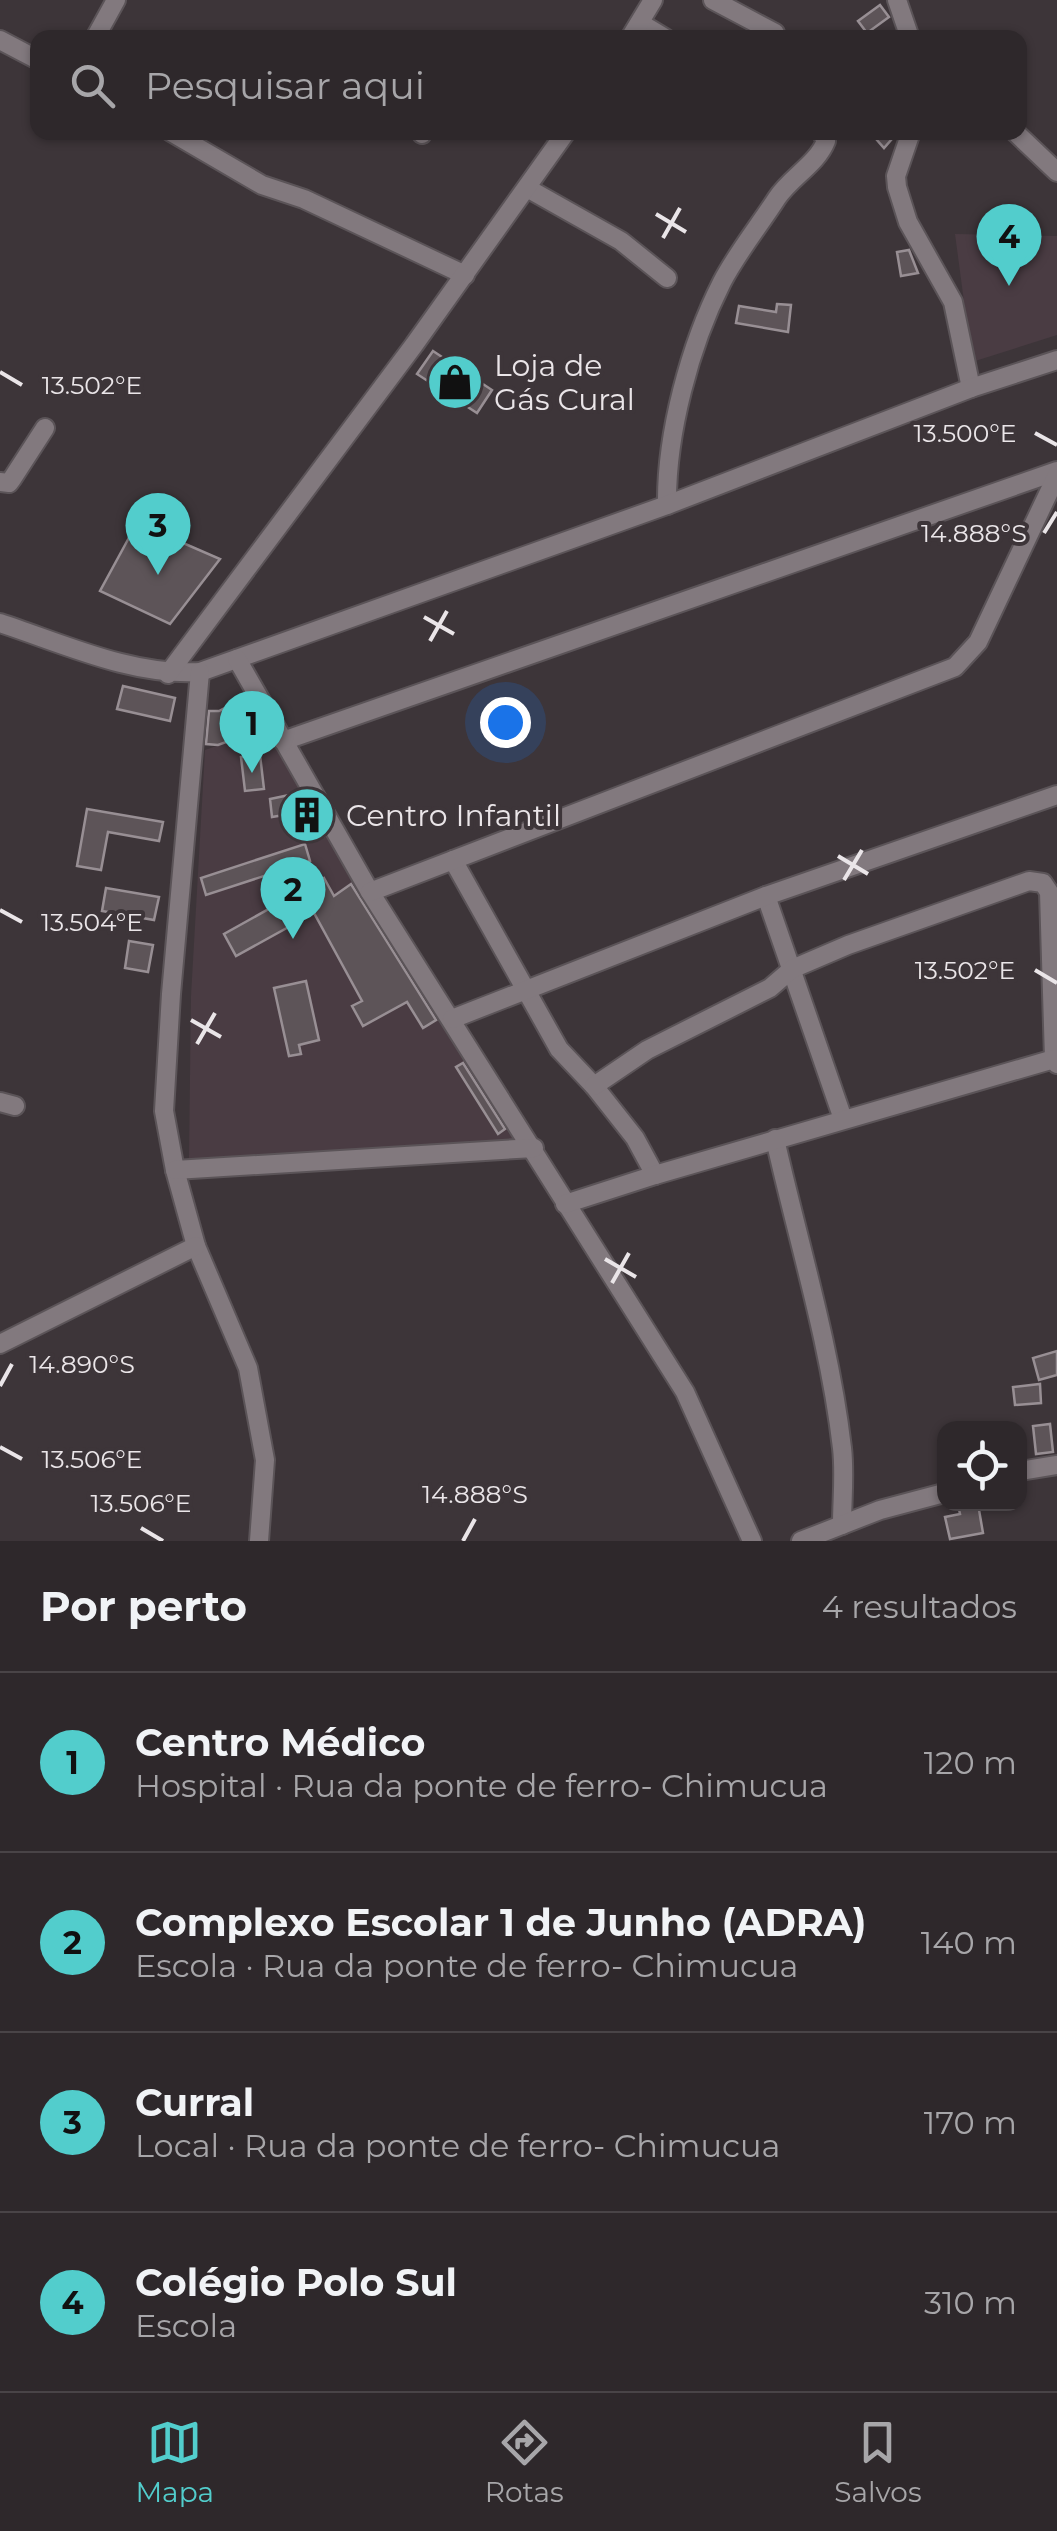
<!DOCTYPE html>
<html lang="pt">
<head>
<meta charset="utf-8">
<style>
  body { margin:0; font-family:Montserrat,sans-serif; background:#363033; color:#f1f3f6 }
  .controls { position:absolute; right:30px; bottom:30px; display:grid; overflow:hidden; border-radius:20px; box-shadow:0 2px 8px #0004 }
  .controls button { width:90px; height:90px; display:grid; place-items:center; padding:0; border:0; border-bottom:2px solid #494447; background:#2e282b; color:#f1f3f6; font:50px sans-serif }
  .you { position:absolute; left:505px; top:722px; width:35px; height:35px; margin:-25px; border:8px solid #fff; border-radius:50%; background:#1a73e8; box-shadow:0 0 0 15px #1a73e833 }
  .badge { display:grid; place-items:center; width:65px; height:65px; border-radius:50%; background:#52cdcc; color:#111; font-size:32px; font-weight:700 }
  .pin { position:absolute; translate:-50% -82px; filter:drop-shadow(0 2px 5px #0008) }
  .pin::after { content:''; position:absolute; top:52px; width:35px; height:30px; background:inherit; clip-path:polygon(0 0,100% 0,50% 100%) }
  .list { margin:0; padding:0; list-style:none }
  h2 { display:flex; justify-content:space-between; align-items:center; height:130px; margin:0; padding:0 40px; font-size:42px }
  h2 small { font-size:32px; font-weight:400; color:#a7a6a9 }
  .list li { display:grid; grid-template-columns:65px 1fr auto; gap:30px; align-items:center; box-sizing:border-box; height:180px; padding:0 40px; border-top:2px solid #494447 }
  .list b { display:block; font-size:38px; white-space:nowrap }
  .list p { margin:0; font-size:32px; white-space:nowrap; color:#a7a6a9 }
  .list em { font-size:32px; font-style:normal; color:#a7a6a9 }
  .icon { flex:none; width:55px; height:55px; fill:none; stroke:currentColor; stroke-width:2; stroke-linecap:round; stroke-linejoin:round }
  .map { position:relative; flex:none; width:1057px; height:1541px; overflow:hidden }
  .search { position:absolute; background:#2e282b; box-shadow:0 2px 8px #0004; left:30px; right:30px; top:30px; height:110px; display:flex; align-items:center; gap:25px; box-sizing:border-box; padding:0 35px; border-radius:20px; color:#a7a6a9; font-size:38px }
  .sheet { height:850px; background:#2e282b }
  nav { display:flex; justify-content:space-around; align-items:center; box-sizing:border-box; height:140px; border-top:2px solid #494447; background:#2e282b; font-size:28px; color:#a7a6a9 }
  nav a { display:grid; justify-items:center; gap:5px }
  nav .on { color:#52cdcc }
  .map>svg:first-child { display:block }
  .built { fill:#4a3c43 }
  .building { fill:#5d5458; stroke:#988f94; stroke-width:2.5 }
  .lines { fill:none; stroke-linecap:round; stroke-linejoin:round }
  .minor-casing { stroke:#5b5458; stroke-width:22 }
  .minor { stroke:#82797e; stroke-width:18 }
  .ticks { fill:none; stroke:#eae5e8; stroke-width:4 }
  .labels { text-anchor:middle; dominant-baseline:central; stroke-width:8; stroke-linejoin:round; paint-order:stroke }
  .poi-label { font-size:30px; fill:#eae5e8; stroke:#3d3539; text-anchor:start }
  .ticks-label { font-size:25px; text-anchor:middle; fill:#eae5e8; stroke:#3d3539; stroke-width:8; stroke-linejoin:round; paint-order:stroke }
</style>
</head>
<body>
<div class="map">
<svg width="1057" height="1541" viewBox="0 0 1057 1541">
  <rect width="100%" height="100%" fill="#3d3539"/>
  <g class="built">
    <path d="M955,234L1057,236V335L972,362Z"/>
    <path d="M268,728L519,1143L189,1159L191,996L205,750Z"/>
  </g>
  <g class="building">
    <path d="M880,5L889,17L867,33L858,21Z"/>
    <path d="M870,132H898L884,148Z"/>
    <path d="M909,250L918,273L901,276L897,252Z"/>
    <path d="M777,304L791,305L788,332L736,323L739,306L776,312Z"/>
    <path d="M433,351L492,390L477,413L417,374Z"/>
    <path d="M137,523L220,559L170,624L100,591Z"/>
    <path d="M123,686L175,698L170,721L117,709Z"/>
    <path d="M240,700L259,730L218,745L206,744L209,711H219Z"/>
    <path d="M260,755L264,789L245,791L241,757Z"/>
    <path d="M299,793L324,836L311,841L296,813L272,817L270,799Z"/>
    <path d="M87,809L163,822L159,841L108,832L101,870L77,866Z"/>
    <path d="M305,844L310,861L206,895L201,878Z"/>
    <path d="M324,878L334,896L351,884L436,1020L423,1028L407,1002L363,1026L352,1006L362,1001L314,913L236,956L224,934Z"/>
    <path d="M106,888L159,897L154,920L102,911Z"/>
    <path d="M129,941L153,945L148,972L125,968Z"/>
    <path d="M306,981L319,1040L299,1045L301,1054L289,1056L274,988Z"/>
    <path d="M463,1063L505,1129L498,1134L456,1067Z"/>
    <path d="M1057,1351V1375L1039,1380L1033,1358Z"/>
    <path d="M1040,1384L1041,1403L1015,1405L1013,1387Z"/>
    <path d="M1050,1424L1053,1452L1036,1454L1033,1426Z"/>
    <path d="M958,1504H978L983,1533L950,1539L945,1517L960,1514Z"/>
  </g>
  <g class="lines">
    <g class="minor-casing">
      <g id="minor">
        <path d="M713,0L775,33"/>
        <path d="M897,0L910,38"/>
        <path d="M640,23L665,38"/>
        <path d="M95,38L116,0"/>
        <path d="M630,38L653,0"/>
        <path d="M0,40L38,60"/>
        <path d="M171,132L262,185L304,199L465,275"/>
        <path d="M911,132L896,176L897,187L908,222L953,302L971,388"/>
        <path d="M1015,132L1057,172"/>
        <path d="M422,134L423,132"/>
        <path d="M527,188L621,241L667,278"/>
        <path d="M0,482L9,483L12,479L45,428"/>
        <path d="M667,505C666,434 690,345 722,282C737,253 759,226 777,198C791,177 817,164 826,141L821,132"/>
        <path d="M0,623C64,644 132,676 200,672L667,505L971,388L1057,360"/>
        <path d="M237,659L370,892L685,1392L752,1541"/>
        <path d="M200,672L171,994L164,1111L175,1170L196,1246L248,1368L265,1460L259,1541"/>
        <path d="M168,674L414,345L566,132"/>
        <path d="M283,741L1057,471"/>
        <path d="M453,860L559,1049L594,1086L635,1138L655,1175"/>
        <path d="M370,892L955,667L978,642L1057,475"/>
        <path d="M766,896L843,1119"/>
        <path d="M452,1019L766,896L1057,795"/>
        <path d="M594,1086L647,1050L770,988L792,969L848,945L1029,881L1043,883L1049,892L1054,1059"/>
        <path d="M0,1102L15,1106"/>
        <path d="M775,1139C798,1241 830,1344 842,1448C845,1473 842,1500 842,1525"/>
        <path d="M175,1170L534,1148"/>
        <path d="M565,1204L655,1175L1054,1059L1057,1064"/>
        <path d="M0,1344L196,1246"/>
        <path d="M1020,1471L1057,1465"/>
        <path d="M801,1541L880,1510L944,1493"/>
      </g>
    </g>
    <use href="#minor" class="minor"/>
  </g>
  <path class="ticks" d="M656,214L686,232M663,238L680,208M0,372L22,385M1035,433L1057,445M1044,533L1057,512M424,617L454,634M430,641L447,611M838,856L868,874M844,880L862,850M0,910L22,922M1035,970L1057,983M191,1020L221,1037M197,1044L215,1013M605,1259L636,1277M612,1283L629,1253M0,1386L12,1364M0,1447L22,1459M141,1528L163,1541M463,1541L475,1519"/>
  <defs>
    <g id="shop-disc" transform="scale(2.875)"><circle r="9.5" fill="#52cdcc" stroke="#3d3539"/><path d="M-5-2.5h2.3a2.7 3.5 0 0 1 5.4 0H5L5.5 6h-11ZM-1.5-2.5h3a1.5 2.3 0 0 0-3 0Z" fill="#111"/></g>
    <g id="building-disc" transform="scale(2.875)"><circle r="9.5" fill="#52cdcc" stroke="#3d3539"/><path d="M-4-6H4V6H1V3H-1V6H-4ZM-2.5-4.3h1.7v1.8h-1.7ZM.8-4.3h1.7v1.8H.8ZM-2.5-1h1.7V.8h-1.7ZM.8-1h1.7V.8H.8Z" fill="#111"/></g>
  </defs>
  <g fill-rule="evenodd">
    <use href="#shop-disc" x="455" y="382"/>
    <use href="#building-disc" x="307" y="815"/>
  </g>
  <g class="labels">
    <g class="poi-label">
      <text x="494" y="365">Loja de<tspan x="494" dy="34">Gás Cural</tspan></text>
      <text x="346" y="815">Centro Infantil</text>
    </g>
  </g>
  <g class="ticks-label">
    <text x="92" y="394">13.502°E</text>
    <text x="965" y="442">13.500°E</text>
    <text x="974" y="542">14.888°S</text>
    <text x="92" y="931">13.504°E</text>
    <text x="965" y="979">13.502°E</text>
    <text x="82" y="1373">14.890°S</text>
    <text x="92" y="1468">13.506°E</text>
    <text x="475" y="1503">14.888°S</text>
    <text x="141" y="1512">13.506°E</text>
  </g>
</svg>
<div class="controls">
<button><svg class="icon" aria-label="locate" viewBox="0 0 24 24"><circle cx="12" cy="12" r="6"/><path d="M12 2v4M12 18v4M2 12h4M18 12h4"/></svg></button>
</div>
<div class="you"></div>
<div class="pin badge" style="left:252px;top:773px">1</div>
<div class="pin badge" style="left:293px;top:939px">2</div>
<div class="pin badge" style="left:158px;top:575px">3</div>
<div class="pin badge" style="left:1009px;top:286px">4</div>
<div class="search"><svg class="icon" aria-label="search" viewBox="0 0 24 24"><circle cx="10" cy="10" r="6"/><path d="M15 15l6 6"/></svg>Pesquisar aqui</div>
</div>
<section class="sheet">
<h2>Por perto<small>4 resultados</small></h2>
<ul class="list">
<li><span class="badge">1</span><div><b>Centro Médico</b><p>Hospital · Rua da ponte de ferro- Chimucua</p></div><em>120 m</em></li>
<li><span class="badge">2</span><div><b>Complexo Escolar 1 de Junho (ADRA)</b><p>Escola · Rua da ponte de ferro- Chimucua</p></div><em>140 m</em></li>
<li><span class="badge">3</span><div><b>Curral</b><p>Local · Rua da ponte de ferro- Chimucua</p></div><em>170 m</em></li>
<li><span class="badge">4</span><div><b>Colégio Polo Sul</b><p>Escola</p></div><em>310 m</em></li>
</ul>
</section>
<nav>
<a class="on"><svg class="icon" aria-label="map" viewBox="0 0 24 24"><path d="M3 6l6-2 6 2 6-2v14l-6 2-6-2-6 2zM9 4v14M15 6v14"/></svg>Mapa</a>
<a><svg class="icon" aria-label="directions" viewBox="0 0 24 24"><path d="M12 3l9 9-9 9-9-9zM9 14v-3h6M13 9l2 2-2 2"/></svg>Rotas</a>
<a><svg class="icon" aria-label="saved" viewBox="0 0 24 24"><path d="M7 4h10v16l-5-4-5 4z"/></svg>Salvos</a>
</nav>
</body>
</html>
